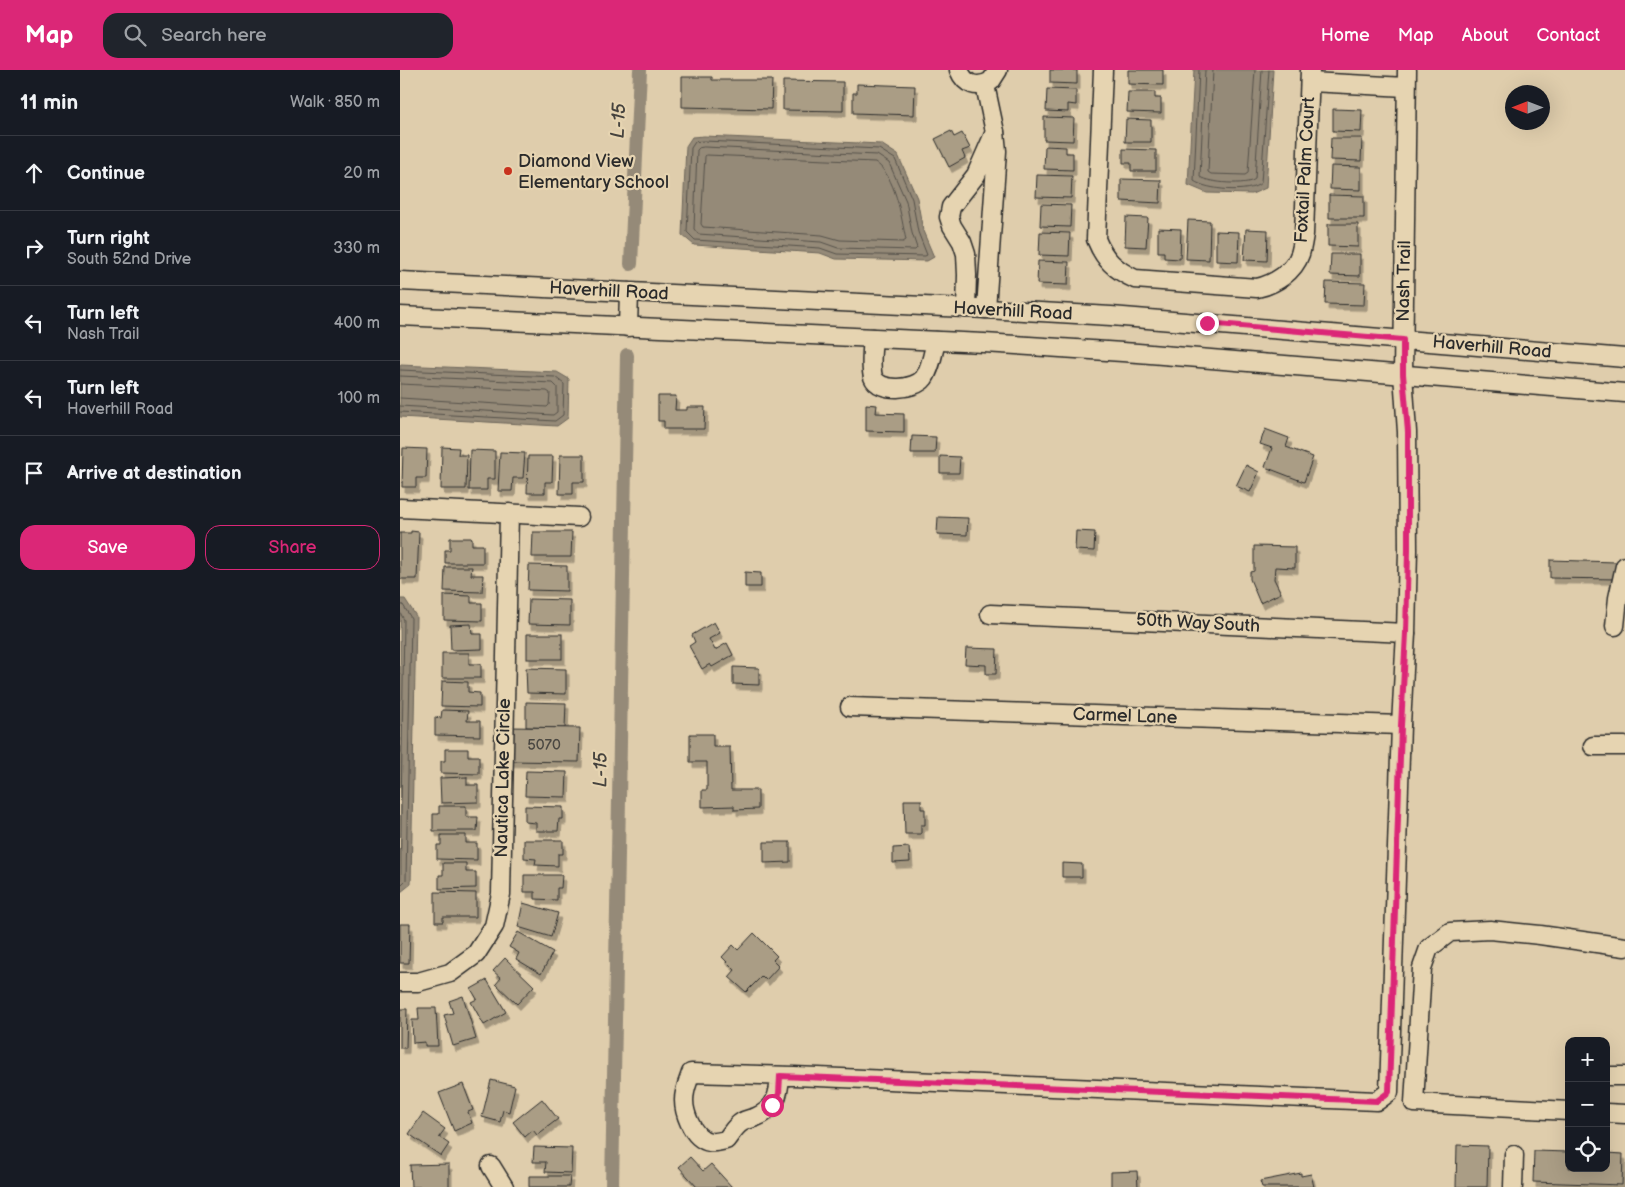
<!DOCTYPE html>
<html lang="en">
<head>
<meta charset="utf-8">
<style>
  body { margin:0; font-family:"Balsamiq Sans",sans-serif; background:#20242c; color:#f1f3f6 }
  .controls { position:absolute; right:15px; bottom:15px; display:grid; overflow:hidden; border-radius:10px; box-shadow:0 5px 20px #0002 }
  .controls button { width:45px; height:45px; display:grid; place-items:center; padding:0; border:0; border-bottom:1px solid #363941; background:#171b24; color:#f1f3f6; font:25px sans-serif }
  .compass { position:absolute; left:1105px; top:15px; width:45px; height:45px; border-radius:50%; background:#171b24; box-shadow:0 5px 20px #0002; rotate:270deg }
  .stop { position:absolute; width:15px; height:15px; margin:-11px; border:4px solid #db2777; border-radius:50%; background:#fff }
  .stop.end { background:#db2777; border-color:#fff; box-shadow:0 1px 5px #0008 }
  .list { margin:0; padding:0; list-style:none }
  h2 { display:flex; justify-content:space-between; align-items:center; height:65px; margin:0; padding:0 20px; font-size:21px }
  h2 small { font-size:16px; font-weight:400; color:#9ea1a6 }
  .list li { display:grid; grid-template-columns:32px 1fr auto; gap:15px; align-items:center; box-sizing:border-box; height:75px; padding:0 20px; border-top:1px solid #363941 }
  .list b { display:block; font-size:19px; white-space:nowrap }
  .list p { margin:0; font-size:16px; white-space:nowrap; color:#9ea1a6 }
  .list em { font-size:16px; font-style:normal; color:#9ea1a6 }
  .actions { display:flex; gap:10px; padding:15px 20px }
  .actions a { flex:1; padding:11px 0; border:1px solid #db2777; border-radius:15px; text-align:center; font-size:18px; color:#db2777 }
  .actions .main { background:#db2777; color:#fff }
  .icon { flex:none; width:28px; height:28px; fill:none; stroke:currentColor; stroke-width:2; stroke-linecap:round; stroke-linejoin:round }
  .map { position:relative; flex:none; width:1225px; height:1117px; overflow:hidden }
  header { display:flex; align-items:center; gap:30px; box-sizing:border-box; height:70px; padding:0 25px; background:#db2777; color:#fff }
  header strong { font-size:24px }
  nav { display:flex; gap:28px; margin-inline-start:auto; font-size:18px }
  .search { width:350px; height:45px; background:#20242c; display:flex; align-items:center; gap:12px; box-sizing:border-box; padding:0 18px; border-radius:15px; color:#9ea1a6; font-size:19px }
  main { display:flex }
  aside { flex:1; background:#171b24 }
  .map>svg:first-child { display:block }
  .water { fill:#958a78; stroke:#6b6459 }
  .lines { fill:none; stroke-linecap:round; stroke-linejoin:round }
  .shore { stroke:#55514a; stroke-width:1 }
  .canal { stroke:#958a78; stroke-width:14 }
  .building { fill:#aa9d85; stroke:#2b2b2b; filter:url(#shadow) }
  .minor-casing { stroke:#2b2b2b; stroke-width:21 }
  .minor { stroke:#e6d4b1; stroke-width:18 }
  .route { stroke:#db2777; stroke-width:6 }
  .poi-dot { fill:#c8321e; stroke:#e6d4b1; stroke-width:2 }
  .labels { text-anchor:middle; dominant-baseline:central; stroke-width:4.5; stroke-linejoin:round; paint-order:stroke }
  .number-label { font-size:15px; fill:#4b4842 }
  .poi-label { font-size:18px; fill:#2b2b2b; stroke:#e6d4b1; text-anchor:start }
  .street-label { font-size:18px; fill:#2b2b2b; stroke:#e6d4b1 }
  .water-label { font-size:19px; font-style:italic; fill:#46433e; stroke:#e6d4b1 }
</style>
</head>
<body>
<header>
<strong>Map</strong>
<div class="search"><svg class="icon" aria-label="search" viewBox="0 0 24 24"><circle cx="10" cy="10" r="6"/><path d="M15 15l6 6"/></svg>Search here</div>
<nav><a>Home</a><a>Map</a><a>About</a><a>Contact</a></nav>
</header>
<main>
<aside>
<h2>11 min<small>Walk · 850 m</small></h2>
<ul class="list">
<li><svg class="icon" aria-label="ahead" viewBox="0 0 24 24"><path d="M12 20V5M6 11l6-6 6 6"/></svg><div><b>Continue</b></div><em>20 m</em></li>
<li><svg class="icon" aria-label="right" viewBox="0 0 24 24"><path d="M7 20v-9h11M14 6l5 5-5 5"/></svg><div><b>Turn right</b><p>South 52nd Drive</p></div><em>330 m</em></li>
<li><svg class="icon" aria-label="left" viewBox="0 0 24 24"><path d="M17 20v-9H6M10 6l-5 5 5 5"/></svg><div><b>Turn left</b><p>Nash Trail</p></div><em>400 m</em></li>
<li><svg class="icon" aria-label="left" viewBox="0 0 24 24"><path d="M17 20v-9H6M10 6l-5 5 5 5"/></svg><div><b>Turn left</b><p>Haverhill Road</p></div><em>100 m</em></li>
<li><svg class="icon" aria-label="arrive" viewBox="0 0 24 24"><path d="M6 21V4h12l-3 4 3 4H6"/></svg><div><b>Arrive at destination</b></div></li>
</ul>
<div class="actions"><a class="main">Save</a><a>Share</a></div>
</aside>
<div class="map">
<svg width="1225" height="1117" viewBox="0 0 1225 1117">
  <defs>
    <filter id="shadow"><feDropShadow dx="3" dy="5.5" stdDeviation="0" flood-color="#0004"/></filter>
  </defs>
  <rect width="100%" height="100%" fill="#dfcdac"/>
  <filter id="ink" filterUnits="userSpaceOnUse"><feTurbulence type="fractalNoise" baseFrequency=".02" numOctaves="2"/><feDisplacementMap in="SourceGraphic" scale="10" xChannelSelector="R" yChannelSelector="G"/><feConvolveMatrix kernelMatrix="1 2 1 2 8 2 1 2 1" color-interpolation-filters="sRGB"/></filter>
  <g filter="url(#ink)">
    <g class="water">
      <path d="M794,0H873L866,118L852,124L807,123L788,115Z"/>
      <path d="M304,66L481,74L498,85L517,128L523,161L534,187L527,191L436,189L420,183L294,175L282,165L286,76L292,67Z"/>
      <path d="M0,295L157,302L169,309L168,348L157,356L0,347Z"/>
      <path d="M0,529H5L16,546L11,814L1,822Z"/>
    </g>
    <g class="lines">
      <g class="shore">
        <path d="M799,0L794,111C807,120 849,124 861,113L869,0"/>
        <path d="M805,0L800,107C809,113 847,116 855,109L862,0"/>
        <path d="M813,0L808,102L811,104L845,105L848,103L855,0"/>
        <path d="M304,71L479,79L495,89L512,129L518,162L527,185L525,186L437,184L420,178L295,170L287,162L291,78L295,72Z"/>
        <path d="M304,77L477,85L489,93L506,131L512,163L517,178L515,180L438,178L421,172L298,164L294,159L297,80L299,78Z"/>
        <path d="M306,85L475,92C496,106 501,147 506,170L503,172L440,170L422,165L303,157L301,154L305,87Z"/>
        <path d="M0,300L155,307L164,314L163,345L155,351L0,342"/>
        <path d="M0,306L153,313L157,317V342L153,345L0,336"/>
        <path d="M0,314L147,321L150,323L149,335L147,337L0,328"/>
        <path d="M0,534L3,535L11,548L6,810L0,816"/>
        <path d="M0,542L4,550L0,808"/>
      </g>
      <g class="canal">
        <path d="M231,194L240,0"/>
        <path d="M212,1117L227,285"/>
      </g>
    </g>
    <g class="building">
      <path d="M650,0H677V14L650,13Z"/>
      <path d="M728,0H763V15L728,14Z"/>
      <path d="M282,7H312V10H372L371,39L282,37Z"/>
      <path d="M383,11L443,12V41L383,40Z"/>
      <path d="M457,14L515,16L514,45L453,43V23H457Z"/>
      <path d="M647,19L676,20V35L668,34V42L646,41Z"/>
      <path d="M728,22H755V28H761V43L727,42Z"/>
      <path d="M933,39L962,40L961,62L933,61Z"/>
      <path d="M644,47L674,48L673,71L644,70Z"/>
      <path d="M726,49L751,50V72H725Z"/>
      <path d="M551,61L554,67L562,63L570,78L562,81L565,88L549,97L535,69Z"/>
      <path d="M931,68H962L961,91L930,90Z"/>
      <path d="M645,76L666,77V83H673V100L644,99Z"/>
      <path d="M723,79L756,80V101H731V93H723Z"/>
      <path d="M931,96L961,97V120L930,119Z"/>
      <path d="M637,105L672,106L671,128L636,127Z"/>
      <path d="M721,109L761,110L760,133L721,131Z"/>
      <path d="M929,125L964,126V148H929Z"/>
      <path d="M641,134L671,135L670,157L640,156Z"/>
      <path d="M726,147L748,148L746,177L725,176Z"/>
      <path d="M788,150L810,151L809,190L786,189Z"/>
      <path d="M928,154H958V177L928,176Z"/>
      <path d="M758,158L781,159L780,189L764,188V182H758Z"/>
      <path d="M846,159L868,160L867,191L844,190Z"/>
      <path d="M816,161L839,162L838,192L816,191Z"/>
      <path d="M640,162L670,163L669,186L639,185Z"/>
      <path d="M931,184H960V206L930,205Z"/>
      <path d="M638,191L669,192L668,215L637,214Z"/>
      <path d="M926,212L965,213L964,235L925,234Z"/>
      <path d="M258,326H276L275,340H287V337H305L304,359H264V351H258Z"/>
      <path d="M466,334L477,335L476,343L504,344V362L466,361Z"/>
      <path d="M865,359L889,368L886,377L913,387L904,412L865,397L872,378L860,374Z"/>
      <path d="M512,366L536,367L535,383H511Z"/>
      <path d="M42,377L59,378L58,385H67L66,419H41Z"/>
      <path d="M3,378L27,379L26,408H16V417H2Z"/>
      <path d="M70,380L95,381V409H87V420H69Z"/>
      <path d="M100,382L125,383L123,408H113L112,421H98Z"/>
      <path d="M160,385H184V412H173V424H159Z"/>
      <path d="M128,386H153L152,412H145V423H127Z"/>
      <path d="M540,386L560,387L559,403H540Z"/>
      <path d="M846,395L859,402L850,422L836,416Z"/>
      <path d="M538,447L568,448L567,465L537,464Z"/>
      <path d="M11,461L19,462L17,509H0V463H11Z"/>
      <path d="M676,461L695,462L694,481L675,480Z"/>
      <path d="M133,462H172L171,487H132Z"/>
      <path d="M50,468H72V475H83V493H45V480H50Z"/>
      <path d="M854,476L895,477V498L875,497L874,509L881,523L860,533L850,509V502L854,501Z"/>
      <path d="M1150,490L1216,492V509L1150,508Z"/>
      <path d="M129,495L167,496V521L128,520Z"/>
      <path d="M45,497H72L71,505H83L82,522L44,521Z"/>
      <path d="M345,502L361,503V517H345Z"/>
      <path d="M44,525L71,526V533H82V551L44,550Z"/>
      <path d="M129,529L170,530V555L128,554Z"/>
      <path d="M314,552L320,563L309,569L315,580L327,573L333,585L312,597L310,594L302,599L289,576L295,572L292,565Z"/>
      <path d="M71,554L72,564H82V579L51,580L50,555Z"/>
      <rect x="127" y="564" width="35" height="25"/>
      <path d="M566,578L597,579L596,604H586V595L565,594Z"/>
      <path d="M42,583H69V594H81V608H42Z"/>
      <path d="M333,597L359,598V615L333,614Z"/>
      <path d="M126,598L166,599V624L127,623Z"/>
      <path d="M42,611L68,612V622L80,623V637L41,636Z"/>
      <path d="M126,632L166,633L165,658L126,657Z"/>
      <path d="M42,640L68,641L67,651H80V666L35,665V647L41,648Z"/>
      <path d="M109,657L180,658L179,692L109,691Z"/>
      <path d="M290,664H313V677H330L331,720H358V739L334,740V736L302,737V720H307V692H290Z"/>
      <path d="M45,679H68V686H79V704L41,703V691H45Z"/>
      <path d="M126,701L167,702L166,727L125,726Z"/>
      <path d="M67,707V715H78V732L41,733L40,708Z"/>
      <path d="M504,730H521V739H525V755H521V764H505Z"/>
      <path d="M39,736H66V747H78L77,761H33V744H39Z"/>
      <path d="M125,736L163,737V749H159L158,761H136V753L125,752Z"/>
      <path d="M41,765H66V773H77V790L37,789V775H41Z"/>
      <path d="M124,770H163V784H158V796L135,795L136,789L124,788Z"/>
      <path d="M364,772H390V792L364,793Z"/>
      <path d="M509,777L510,792L493,793V778Z"/>
      <path d="M43,793H66V802H76V818L39,819V805H43Z"/>
      <path d="M662,793L682,794V807H662Z"/>
      <path d="M124,805H162L161,818H157V830L135,829V822H124Z"/>
      <path d="M35,822L76,823V847H43V852H35Z"/>
      <path d="M123,833L158,843L151,867L118,857Z"/>
      <path d="M0,854H10L9,893H0Z"/>
      <path d="M118,862L153,882L141,904L116,889L119,883L109,877Z"/>
      <path d="M354,863L377,886L373,890L379,896L366,910L362,906L346,922L329,907L335,900L322,887L333,875L338,880Z"/>
      <path d="M105,888L134,916L117,934L96,914L101,908L93,901Z"/>
      <path d="M87,910L106,942L84,955L71,932L77,929L71,919Z"/>
      <path d="M63,926L76,969L53,976L44,945L53,943L49,931Z"/>
      <path d="M18,938H36L38,976H25V972L13,973L12,950H19Z"/>
      <path d="M0,939H7L6,978H0Z"/>
      <path d="M91,1010L115,1016L109,1042L103,1040L100,1052L82,1047Z"/>
      <path d="M63,1014L73,1040L68,1042L72,1053L54,1061L39,1023Z"/>
      <path d="M142,1029L158,1049L137,1065L133,1060L125,1067L113,1052Z"/>
      <path d="M23,1043L45,1059L39,1067L49,1074L41,1086L9,1064Z"/>
      <path d="M1057,1075L1088,1076L1087,1117H1056Z"/>
      <path d="M134,1077L172,1078L171,1103L145,1102L146,1092H133Z"/>
      <path d="M1134,1081L1169,1082V1098H1206V1083L1223,1084L1222,1115L1133,1112Z"/>
      <path d="M290,1087L303,1101L311,1094L332,1117H297L279,1097Z"/>
      <path d="M49,1094V1117H11L10,1095Z"/>
      <path d="M737,1101L738,1117H711V1102Z"/>
      <path d="M901,1103V1106L911,1104L914,1117H862L860,1111Z"/>
      <path d="M129,1106H170L169,1117H129Z"/>
    </g>
    <g class="lines">
      <g class="minor-casing">
        <g id="minor">
          <path d="M559,0C565,15 577,19 591,11L598,0"/>
          <path d="M703,0L696,169C704,189 715,200 735,209L857,218C875,214 894,202 900,184C902,178 903,170 904,164L910,0"/>
          <path d="M910,12L1006,17"/>
          <path d="M585,15L595,62"/>
          <path d="M0,211L586,239L711,246L1225,288"/>
          <path d="M566,238L567,205L566,184L562,172L552,156L549,147L551,137L576,105L595,62L597,81L586,239"/>
          <path d="M0,246L584,273L738,283L1225,323"/>
          <path d="M228,257L229,222"/>
          <path d="M473,268C472,280 470,296 473,307C479,323 515,320 524,308C531,298 533,283 536,271"/>
          <path d="M0,438L179,447"/>
          <path d="M590,544L1006,563"/>
          <path d="M1215,556L1218,528L1225,496"/>
          <path d="M450,637L1001,655"/>
          <path d="M1193,676H1225"/>
          <path d="M0,912H18L50,903L76,884L94,856L101,824L109,443"/>
          <path d="M380,1006C379,1024 376,1039 356,1047C351,1049 347,1049 342,1052C335,1056 331,1064 326,1070C321,1071 316,1073 310,1072C292,1069 281,1039 285,1022C286,1016 289,1009 291,1003L394,1006L977,1031L989,1022L1001,655L1006,563L1008,480L1007,362L1003,304L1007,0"/>
          <path d="M1206,1006H1225"/>
          <path d="M1169,1041L1014,1033L1022,898L1029,878L1050,862L1090,860L1140,865L1225,877"/>
          <path d="M1206,1043L1225,1044"/>
          <path d="M91,1096L104,1117"/>
          <path d="M1113,1117L1114,1085"/>
        </g>
      </g>
      <use href="#minor" class="minor"/>
    </g>
  </g>
  <g class="lines" filter="url(#ink)">
    <path class="route" d="M372,1035L379,1024L380,1006L977,1031L989,1022L1001,656L1006,563L1008,480V362L1003,304V270L807,253"/>
  </g>
  <circle class="poi-dot" cx="108" cy="101" r="5"/>
  <g class="labels">
    <g class="number-label">
      <text x="144" y="675">5070</text>
    </g>
    <g class="poi-label">
      <text x="118" y="91">Diamond View<tspan x="118" dy="21">Elementary School</tspan></text>
    </g>
    <g class="street-label">
      <text transform="translate(905 100) rotate(-87)">Foxtail Palm Court</text>
      <text transform="translate(1004 211) rotate(-89)">Nash Trail</text>
      <text transform="translate(209 221) rotate(3)">Haverhill Road</text>
      <text transform="translate(613 241) rotate(3)">Haverhill Road</text>
      <text transform="translate(1092 277) rotate(5)">Haverhill Road</text>
      <text transform="translate(798 553) rotate(3)">50th Way South</text>
      <text transform="translate(725 646) rotate(2)">Carmel Lane</text>
      <text transform="translate(103 708) rotate(-89)">Nautica Lake Circle</text>
    </g>
    <g class="water-label">
      <text transform="translate(219 51) rotate(-87)">L-15</text>
      <text transform="translate(201 700) rotate(-89)">L-15</text>
    </g>
  </g>
</svg>
<div class="controls">
<button>+</button>
<button>−</button>
<button><svg class="icon" aria-label="locate" viewBox="0 0 24 24"><circle cx="12" cy="12" r="6"/><path d="M12 2v4M12 18v4M2 12h4M18 12h4"/></svg></button>
</div>
<svg class="compass" viewBox="-18 -18 36 36"><path d="M0-13l5 13h-10z" fill="#e53935"/><path d="M0 13l5-13h-10z" fill="#9ea1a6"/></svg>
<div class="stop" style="left:372px;top:1035px"></div>
<div class="stop end" style="left:807px;top:253px"></div>
</div>
</main>
</body>
</html>
